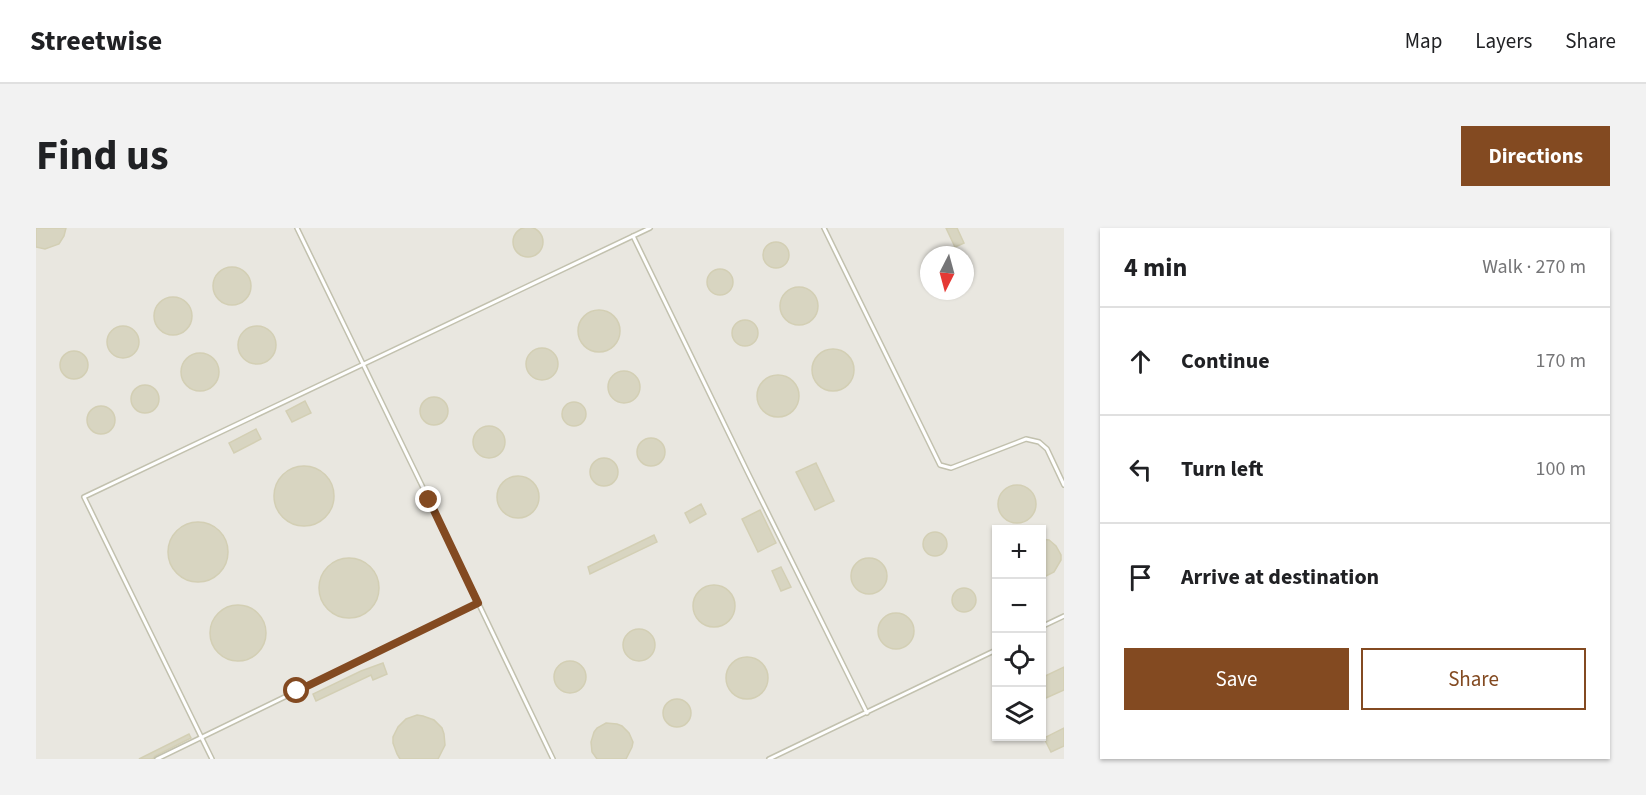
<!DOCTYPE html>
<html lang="en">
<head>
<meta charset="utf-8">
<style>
  body { margin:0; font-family:"Source Sans 3",sans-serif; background:#f2f2f2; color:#202124 }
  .controls { position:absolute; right:18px; bottom:18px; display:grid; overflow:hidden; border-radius:0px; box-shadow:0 2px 4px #0004 }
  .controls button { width:54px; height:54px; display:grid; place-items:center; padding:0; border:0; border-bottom:2px solid #e0e0e0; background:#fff; color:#202124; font:30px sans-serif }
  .compass { position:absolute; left:884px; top:18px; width:54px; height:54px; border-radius:50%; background:#fff; box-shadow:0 2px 4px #0004; rotate:186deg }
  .stop { position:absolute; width:18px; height:18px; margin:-14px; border:4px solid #834a21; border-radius:50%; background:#fff }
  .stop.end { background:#834a21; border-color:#fff; box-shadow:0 2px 6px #0008 }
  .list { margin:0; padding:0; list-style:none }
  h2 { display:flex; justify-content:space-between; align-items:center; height:78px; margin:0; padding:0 24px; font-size:26px }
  h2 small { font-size:20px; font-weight:400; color:#757577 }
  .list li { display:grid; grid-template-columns:39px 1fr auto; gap:18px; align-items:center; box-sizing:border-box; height:108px; padding:0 24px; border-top:2px solid #e0e0e0 }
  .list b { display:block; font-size:22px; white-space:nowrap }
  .list em { font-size:20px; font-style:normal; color:#757577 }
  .actions { display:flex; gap:12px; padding:18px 24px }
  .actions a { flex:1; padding:14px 0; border:2px solid #834a21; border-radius:0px; text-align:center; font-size:21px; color:#834a21 }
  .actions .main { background:#834a21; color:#fff }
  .icon { flex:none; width:33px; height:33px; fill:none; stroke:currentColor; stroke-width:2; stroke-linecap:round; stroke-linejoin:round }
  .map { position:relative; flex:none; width:1028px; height:531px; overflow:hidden; border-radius:0px }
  header { display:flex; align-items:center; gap:36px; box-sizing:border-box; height:84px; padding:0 30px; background:#fff; border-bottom:2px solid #e0e0e0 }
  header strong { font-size:28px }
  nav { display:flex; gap:33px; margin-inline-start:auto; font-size:21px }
  .intro { display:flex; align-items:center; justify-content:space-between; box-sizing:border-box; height:144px; padding:0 36px }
  h1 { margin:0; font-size:42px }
  .button { padding:15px 27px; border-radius:0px; background:#834a21; color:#fff; font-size:21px; font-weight:700 }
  main { display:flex; gap:36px; padding:0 36px }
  aside { flex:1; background:#fff; border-radius:0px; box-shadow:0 2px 4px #0004 }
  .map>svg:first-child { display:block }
  .industrial { fill:#e9e7e0; fill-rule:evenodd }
  .building { fill:#d8d5c1; stroke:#d3cfb4; stroke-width:1.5 }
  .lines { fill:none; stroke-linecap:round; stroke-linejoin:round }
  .service-casing { stroke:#c2c1ae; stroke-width:6 }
  .service { stroke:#fff; stroke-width:3 }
  .route { stroke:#834a21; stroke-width:8 }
</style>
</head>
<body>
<header>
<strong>Streetwise</strong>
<nav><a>Map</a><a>Layers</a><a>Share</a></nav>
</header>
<div class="intro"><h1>Find us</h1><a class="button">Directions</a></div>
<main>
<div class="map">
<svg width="1028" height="531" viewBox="0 0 1028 531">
  <rect width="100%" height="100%" fill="#f6f6ec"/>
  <path class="industrial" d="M0,0H1028V531H0ZM893,27H929V63H893ZM960,302H1005V508H960Z"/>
  <g class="building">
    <circle cx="492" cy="14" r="15"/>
    <path d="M0,0H30L28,8L23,16L9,21L0,19Z"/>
    <path d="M910,0H921L928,15L919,19Z"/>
    <circle cx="740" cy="27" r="13"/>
    <circle cx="196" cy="58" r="19"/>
    <circle cx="684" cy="54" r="13"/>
    <circle cx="763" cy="78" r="19"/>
    <circle cx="137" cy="88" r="19"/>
    <circle cx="563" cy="103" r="21"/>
    <circle cx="709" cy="105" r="13"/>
    <circle cx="87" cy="114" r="16"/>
    <circle cx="221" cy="117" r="19"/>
    <circle cx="506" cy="136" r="16"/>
    <circle cx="797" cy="142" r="21"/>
    <circle cx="38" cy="137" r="14"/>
    <circle cx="164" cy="144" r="19"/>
    <circle cx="588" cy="159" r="16"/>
    <circle cx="742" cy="168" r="21"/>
    <circle cx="109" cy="171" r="14"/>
    <circle cx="398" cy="183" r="14"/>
    <path d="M269,173L275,185L256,194L250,183Z"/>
    <circle cx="538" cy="186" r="12"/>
    <circle cx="65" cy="192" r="14"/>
    <circle cx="453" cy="214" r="16"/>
    <path d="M220,201L225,211L198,225L193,215Z"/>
    <circle cx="615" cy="224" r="14"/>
    <circle cx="568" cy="244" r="14"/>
    <path d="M780,235L798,273L779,282L760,244Z"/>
    <circle cx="268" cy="268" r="30"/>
    <circle cx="482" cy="269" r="21"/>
    <circle cx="981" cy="276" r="19"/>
    <path d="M665,276L670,286L654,295L649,285Z"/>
    <path d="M724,282L740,315L722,324L706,291Z"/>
    <circle cx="162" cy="324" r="30"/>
    <circle cx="899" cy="316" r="12"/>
    <path d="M618,307L621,314L554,346L552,339Z"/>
    <path d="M1005,311L1013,312L1020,318L1025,327V332L1018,344L1010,348H1005Z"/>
    <circle cx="313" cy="360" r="30"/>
    <circle cx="833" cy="348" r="18"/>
    <path d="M745,339L755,359L745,363L736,343Z"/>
    <circle cx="678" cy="378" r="21"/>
    <circle cx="928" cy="372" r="12"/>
    <circle cx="202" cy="405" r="28"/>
    <circle cx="860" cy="403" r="18"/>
    <circle cx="603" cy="417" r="16"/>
    <circle cx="711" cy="450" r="21"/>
    <circle cx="534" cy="449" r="16"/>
    <path d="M347,435L351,446L337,452L335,447L280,473L277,466L325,443Z"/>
    <path d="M1028,439V462L1010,470L1005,462V450Z"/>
    <circle cx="641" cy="485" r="14"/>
    <path d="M381,487L387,488L398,492L406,500L408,506L409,517L402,531H364L361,526L357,515V509L362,499L370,491Z"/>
    <path d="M570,495L581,496L586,498L593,505L597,514L596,519L590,531H561L556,524L555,514L558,504L561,500Z"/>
    <path d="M1028,500V518L1015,524L1008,510Z"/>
    <path d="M153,506L155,510L119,528L117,531H103Z"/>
  </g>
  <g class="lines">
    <g class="service-casing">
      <g id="service">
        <path d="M261,0L393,272L517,531"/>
        <path d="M788,0L904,237L915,240L990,211L1003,214L1011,221L1028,257"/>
        <path d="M597,8L712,245L831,485"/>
        <path d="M1005,399L1028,388"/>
        <path d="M121,531L442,375"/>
        <path d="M176,531L48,269L614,0"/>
        <path d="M733,531L960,422"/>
      </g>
    </g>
    <use href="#service" class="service"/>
  </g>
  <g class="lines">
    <path class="route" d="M261,463L442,375L393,272"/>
  </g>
</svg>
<div class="controls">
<button>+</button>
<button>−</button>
<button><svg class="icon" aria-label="locate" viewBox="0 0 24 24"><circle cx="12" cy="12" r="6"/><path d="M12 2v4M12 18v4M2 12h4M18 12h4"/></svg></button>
<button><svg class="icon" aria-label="layers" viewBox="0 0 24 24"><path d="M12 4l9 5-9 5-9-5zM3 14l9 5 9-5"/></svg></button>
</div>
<svg class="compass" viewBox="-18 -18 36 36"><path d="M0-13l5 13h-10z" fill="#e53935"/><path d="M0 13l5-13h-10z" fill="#757577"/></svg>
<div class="stop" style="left:261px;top:463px"></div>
<div class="stop end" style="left:393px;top:272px"></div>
</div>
<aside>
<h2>4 min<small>Walk · 270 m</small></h2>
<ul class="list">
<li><svg class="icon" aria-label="ahead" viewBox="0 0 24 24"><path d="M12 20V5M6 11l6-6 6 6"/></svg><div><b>Continue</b></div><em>170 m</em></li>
<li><svg class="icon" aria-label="left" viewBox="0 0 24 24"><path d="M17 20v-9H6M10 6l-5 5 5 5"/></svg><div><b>Turn left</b></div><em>100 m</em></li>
<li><svg class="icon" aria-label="arrive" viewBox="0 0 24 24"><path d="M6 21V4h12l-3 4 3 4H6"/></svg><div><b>Arrive at destination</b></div></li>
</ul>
<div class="actions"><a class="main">Save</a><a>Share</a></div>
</aside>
</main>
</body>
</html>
